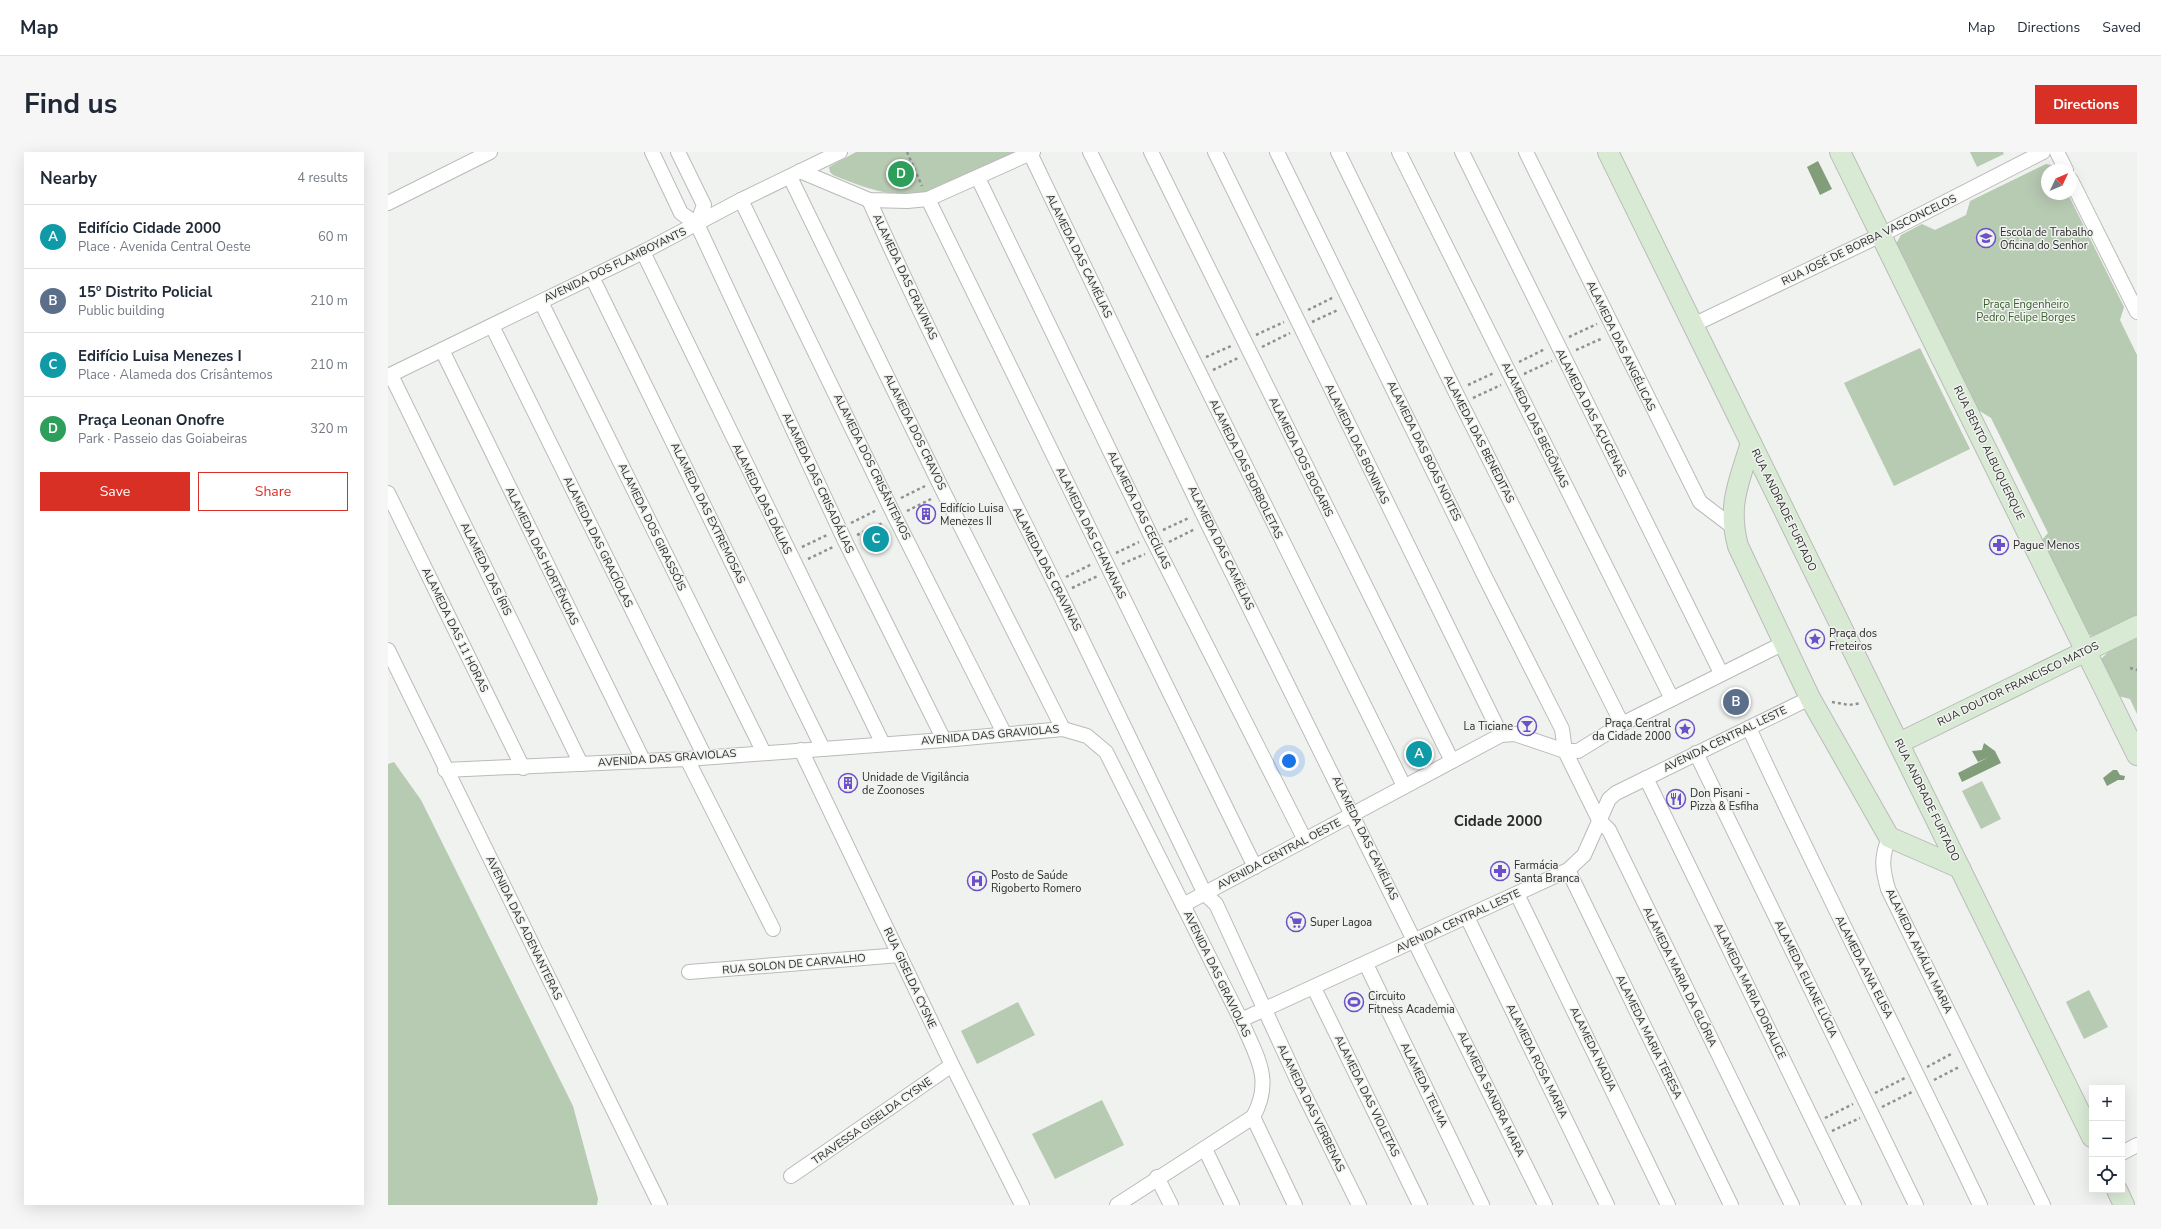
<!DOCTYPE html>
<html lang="en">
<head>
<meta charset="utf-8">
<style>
  body { margin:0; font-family:"Nunito Sans",sans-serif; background:#f6f6f7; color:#1f2937 }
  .controls { position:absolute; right:12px; bottom:12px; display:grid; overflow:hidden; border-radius:0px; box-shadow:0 4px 16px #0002 }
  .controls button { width:36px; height:36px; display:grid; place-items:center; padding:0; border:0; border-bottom:1px solid #e0e1e3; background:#fff; color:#1f2937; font:20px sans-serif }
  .compass { position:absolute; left:1653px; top:12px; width:36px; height:36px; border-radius:50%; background:#fff; box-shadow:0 4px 16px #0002; rotate:46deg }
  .you { position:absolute; left:901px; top:609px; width:14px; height:14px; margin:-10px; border:3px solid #fff; border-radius:50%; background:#1a73e8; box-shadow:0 0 0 6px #1a73e833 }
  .badge { display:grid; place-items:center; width:26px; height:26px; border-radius:50%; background:#d93025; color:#fff; font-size:13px; font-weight:700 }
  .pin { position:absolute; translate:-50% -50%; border:2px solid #fff; box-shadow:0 1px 4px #0006 }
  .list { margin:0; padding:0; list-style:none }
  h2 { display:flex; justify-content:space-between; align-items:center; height:52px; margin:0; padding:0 16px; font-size:17px }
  h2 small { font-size:13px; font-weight:400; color:#747a83 }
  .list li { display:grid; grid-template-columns:26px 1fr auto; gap:12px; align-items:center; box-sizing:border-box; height:64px; padding:0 16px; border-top:1px solid #e0e1e3 }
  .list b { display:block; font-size:15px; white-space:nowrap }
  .list p { margin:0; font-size:13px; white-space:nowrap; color:#747a83 }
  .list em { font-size:13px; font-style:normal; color:#747a83 }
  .actions { display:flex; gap:8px; padding:12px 16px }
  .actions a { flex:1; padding:9px 0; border:1px solid #d93025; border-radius:0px; text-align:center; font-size:14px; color:#d93025 }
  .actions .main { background:#d93025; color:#fff }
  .icon { flex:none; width:22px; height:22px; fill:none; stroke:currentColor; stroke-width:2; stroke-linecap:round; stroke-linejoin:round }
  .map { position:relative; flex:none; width:1749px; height:1053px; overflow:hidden; border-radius:0px }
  header { display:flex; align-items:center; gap:24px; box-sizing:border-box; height:56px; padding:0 20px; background:#fff; border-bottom:1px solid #e0e1e3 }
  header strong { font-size:19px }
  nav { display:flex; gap:22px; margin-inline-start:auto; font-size:14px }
  .intro { display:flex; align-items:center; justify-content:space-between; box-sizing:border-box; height:96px; padding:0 24px }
  h1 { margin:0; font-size:28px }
  .button { padding:10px 18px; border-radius:0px; background:#d93025; color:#fff; font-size:14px; font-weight:700 }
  main { display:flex; gap:24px; padding:0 24px }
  aside { flex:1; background:#fff; border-radius:0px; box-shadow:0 4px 16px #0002 }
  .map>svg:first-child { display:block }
  .green { fill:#b7cab2 }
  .water { fill:#829d7a }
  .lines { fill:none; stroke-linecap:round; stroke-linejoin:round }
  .street-casing { stroke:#b9bbb8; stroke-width:16 }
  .secondary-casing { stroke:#b9bbb8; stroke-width:22 }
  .path { stroke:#8f918f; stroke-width:2.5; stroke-dasharray:3 3; stroke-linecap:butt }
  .street { stroke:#fff; stroke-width:14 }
  .secondary { stroke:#d9ead4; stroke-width:20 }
  .labels { text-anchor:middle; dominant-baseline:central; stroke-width:3; stroke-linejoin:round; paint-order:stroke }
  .poi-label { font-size:11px; fill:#2b2c2b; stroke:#f0f2ef; text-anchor:start }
  .street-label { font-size:11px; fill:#2b2c2b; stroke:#f0f2ef }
  .park-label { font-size:11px; fill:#375d2b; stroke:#f0f2ef }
  .district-label { font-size:15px; font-weight:bold; fill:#2b2c2b; stroke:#f0f2ef }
</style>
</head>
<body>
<header>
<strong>Map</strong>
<nav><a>Map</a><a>Directions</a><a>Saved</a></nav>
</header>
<div class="intro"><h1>Find us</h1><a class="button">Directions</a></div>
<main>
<aside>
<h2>Nearby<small>4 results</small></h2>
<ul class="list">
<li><span class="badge" style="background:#0f9aa8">A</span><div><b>Edifício Cidade 2000</b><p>Place · Avenida Central Oeste</p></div><em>60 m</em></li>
<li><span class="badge" style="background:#5c6f8a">B</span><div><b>15º Distrito Policial</b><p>Public building</p></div><em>210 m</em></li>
<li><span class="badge" style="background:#0f9aa8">C</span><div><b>Edifício Luisa Menezes I</b><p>Place · Alameda dos Crisântemos</p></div><em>210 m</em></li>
<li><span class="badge" style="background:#2e9e5b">D</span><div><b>Praça Leonan Onofre</b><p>Park · Passeio das Goiabeiras</p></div><em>320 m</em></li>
</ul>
<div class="actions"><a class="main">Save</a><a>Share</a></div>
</aside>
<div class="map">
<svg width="1749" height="1053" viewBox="0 0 1749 1053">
  <rect width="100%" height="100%" fill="#f0f2ef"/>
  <g class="green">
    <path d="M468,0H629C602,12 549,43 522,43C495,43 469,33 445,23L442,20L441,15Z"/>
    <path d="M1582,0H1615L1616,2L1589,15Z"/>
    <path d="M1658,12L1663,13L1668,18H1659V42H1680L1736,155L1732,168L1749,203V464L1704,484L1700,481L1653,389L1660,381L1603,266L1587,256L1508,92L1513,83L1534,72L1547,78L1578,63L1582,49Z"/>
    <path d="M1532,196L1582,297L1506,334L1456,231Z"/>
    <path d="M1749,486V562L1742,547L1730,544L1713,511V507L1720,500Z"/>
    <path d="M6,610L33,648L185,954L210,1047L209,1053H0V612Z"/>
    <path d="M1594,629L1613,667L1593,677L1574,639Z"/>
    <path d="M1701,838L1720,875L1696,887L1678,850Z"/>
    <path d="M630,850L647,883L589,912L573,879Z"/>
    <path d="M714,948L736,993L667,1027L644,982Z"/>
  </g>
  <g class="water">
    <path d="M1430,9L1444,37L1432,43L1419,15Z"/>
    <path d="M1596,591L1607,599L1613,611L1574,630L1570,621L1601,605L1590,610L1584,599L1594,598Z"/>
    <path d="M1725,618H1729L1732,623L1737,624L1736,628H1730L1719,634L1715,626Z"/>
  </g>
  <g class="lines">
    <g class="street-casing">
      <g id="street">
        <path d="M264,0L293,61L309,72L457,389L556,588"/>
        <path d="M290,0L316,53L309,72"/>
        <path d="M702,0L1016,634"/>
        <path d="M763,0L1064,609"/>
        <path d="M827,0L1113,583"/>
        <path d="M889,0L1096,423L1174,577L1177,599L1211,668L1221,678L1404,1053"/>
        <path d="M950,0L1067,239L1234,572"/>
        <path d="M1011,0L1284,547"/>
        <path d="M1074,0L1333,521"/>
        <path d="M1138,0L1312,350L1345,375"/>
        <path d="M1669,0L1678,18"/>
        <path d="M642,1L814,360L1157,1053"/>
        <path d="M412,19L481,48L519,49L540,47L645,0"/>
        <path d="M402,25L556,341L675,577"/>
        <path d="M590,26L763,384L917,688"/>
        <path d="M1683,28L1749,160"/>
        <path d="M540,47L867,715"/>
        <path d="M353,48L507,365L616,581"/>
        <path d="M481,48C540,181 607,311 672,442L817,742L828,752L912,934L971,1053"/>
        <path d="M0,51L102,0"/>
        <path d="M255,100L495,592"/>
        <path d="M204,125L435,597"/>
        <path d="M153,150L375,599"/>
        <path d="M1305,173L1493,83L1655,0"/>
        <path d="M104,174L317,605"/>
        <path d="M54,198L255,608"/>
        <path d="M3,223L193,612"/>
        <path d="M0,224L255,100L353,48L452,0"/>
        <path d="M0,341L135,616"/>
        <path d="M0,498L272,1053"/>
        <path d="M1361,576C1435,736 1516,893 1592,1053"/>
        <path d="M413,598L564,913L634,1053"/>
        <path d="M1308,601L1528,1053"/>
        <path d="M299,607L385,777"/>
        <path d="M57,618L299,607L556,588L675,577L699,584L718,600L853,868C868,904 886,927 865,965L729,1053"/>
        <path d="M1258,626L1466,1053"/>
        <path d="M1501,685C1493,706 1494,716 1500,737L1655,1053"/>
        <path d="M1180,718L1343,1053"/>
        <path d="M1129,742L1280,1053"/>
        <path d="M795,753L1113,583L1127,582L1177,599H1190L1234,572L1396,491"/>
        <path d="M1079,765L1219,1053"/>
        <path d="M978,812L1094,1053"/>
        <path d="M301,820L512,803"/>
        <path d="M926,836L1032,1053"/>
        <path d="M853,868L1180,718L1196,703L1221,647L1228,641L1422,546"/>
        <path d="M865,965L907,1053"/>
        <path d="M817,997L844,1053"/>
        <path d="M1734,1001L1749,993"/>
        <path d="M403,1024L564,913"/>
        <path d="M769,1025L783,1053"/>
      </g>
    </g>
    <g class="secondary-casing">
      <g id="secondary">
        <path d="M1220,0L1704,985"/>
        <path d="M1452,0L1749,603"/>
        <path d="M1363,291C1351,330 1339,353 1350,394L1422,546L1501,685L1572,716"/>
        <path d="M1511,591L1749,474"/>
        <path d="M1729,1038L1736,1053"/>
      </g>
    </g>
    <g class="path">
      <path d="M519,0L534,34"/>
      <path d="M920,158L946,145"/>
      <path d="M924,170L950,158"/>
      <path d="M868,183L896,170"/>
      <path d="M1181,185L1209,172"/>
      <path d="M874,195L902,181"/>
      <path d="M1188,198L1215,186"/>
      <path d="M818,205L843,194"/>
      <path d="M1131,210L1157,197"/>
      <path d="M825,218L850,206"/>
      <path d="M1136,222L1164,209"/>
      <path d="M1080,233L1106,221"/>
      <path d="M1085,246L1113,233"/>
      <path d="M513,346L537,334"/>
      <path d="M519,359L543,347"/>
      <path d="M463,371L489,358"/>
      <path d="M775,378L801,366"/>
      <path d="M469,383L495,371"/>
      <path d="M781,390L807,377"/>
      <path d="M414,395L439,383"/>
      <path d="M728,401L751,390"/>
      <path d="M420,407L445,395"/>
      <path d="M734,412L757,402"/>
      <path d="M678,425L704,412"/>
      <path d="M684,436L710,424"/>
      <path d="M1742,516L1749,518"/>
      <path d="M1444,550L1461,553L1473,551"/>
      <path d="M1539,915L1565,901"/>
      <path d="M1546,928L1571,915"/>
      <path d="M1487,941L1517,926"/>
      <path d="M1494,955L1524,940"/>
      <path d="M1437,966L1465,952"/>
      <path d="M1444,979L1472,966"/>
    </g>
    <use href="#street" class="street"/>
    <use href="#secondary" class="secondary"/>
  </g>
  <defs>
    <g id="school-ring" transform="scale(1)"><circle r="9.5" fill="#f0f2ef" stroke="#6b50c9" stroke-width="1.5"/><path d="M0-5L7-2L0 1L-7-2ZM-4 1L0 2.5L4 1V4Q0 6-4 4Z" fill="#6b50c9"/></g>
    <g id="building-ring" transform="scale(1)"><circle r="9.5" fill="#f0f2ef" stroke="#6b50c9" stroke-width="1.5"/><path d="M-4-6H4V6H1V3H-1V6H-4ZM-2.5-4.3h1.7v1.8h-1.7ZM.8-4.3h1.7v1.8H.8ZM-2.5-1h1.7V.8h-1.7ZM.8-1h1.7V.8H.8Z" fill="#6b50c9"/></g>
    <g id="pharmacy-ring" transform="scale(1)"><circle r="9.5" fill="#f0f2ef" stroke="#6b50c9" stroke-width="1.5"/><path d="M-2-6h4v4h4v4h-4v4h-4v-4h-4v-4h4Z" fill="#6b50c9"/></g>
    <g id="sight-ring" transform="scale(1)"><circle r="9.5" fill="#f0f2ef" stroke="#6b50c9" stroke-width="1.5"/><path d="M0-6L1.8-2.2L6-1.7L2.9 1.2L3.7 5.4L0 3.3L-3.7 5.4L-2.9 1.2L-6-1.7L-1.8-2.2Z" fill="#6b50c9"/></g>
    <g id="bar-ring" transform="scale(1)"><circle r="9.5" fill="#f0f2ef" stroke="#6b50c9" stroke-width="1.5"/><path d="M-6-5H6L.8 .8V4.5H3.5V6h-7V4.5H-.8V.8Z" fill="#6b50c9"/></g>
    <g id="restaurant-ring" transform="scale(1)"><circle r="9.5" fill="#f0f2ef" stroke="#6b50c9" stroke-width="1.5"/><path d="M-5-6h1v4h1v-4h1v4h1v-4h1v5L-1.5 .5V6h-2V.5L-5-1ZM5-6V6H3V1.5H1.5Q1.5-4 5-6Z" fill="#6b50c9"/></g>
    <g id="hospital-ring" transform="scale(1)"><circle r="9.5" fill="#f0f2ef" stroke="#6b50c9" stroke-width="1.5"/><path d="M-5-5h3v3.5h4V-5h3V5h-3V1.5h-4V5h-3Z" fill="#6b50c9"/></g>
    <g id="supermarket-ring" transform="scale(1)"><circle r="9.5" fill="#f0f2ef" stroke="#6b50c9" stroke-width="1.5"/><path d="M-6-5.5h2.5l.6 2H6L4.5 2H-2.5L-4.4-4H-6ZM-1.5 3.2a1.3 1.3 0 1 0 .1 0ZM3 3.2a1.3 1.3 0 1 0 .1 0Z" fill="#6b50c9"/></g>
    <g id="stadium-ring" transform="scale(1)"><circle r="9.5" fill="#f0f2ef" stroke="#6b50c9" stroke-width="1.5"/><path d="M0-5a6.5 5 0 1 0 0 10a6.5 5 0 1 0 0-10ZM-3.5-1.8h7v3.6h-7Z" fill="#6b50c9"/></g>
  </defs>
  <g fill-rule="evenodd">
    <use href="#school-ring" x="1598" y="86"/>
    <use href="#building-ring" x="538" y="362"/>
    <use href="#pharmacy-ring" x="1611" y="393"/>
    <use href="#sight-ring" x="1427" y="487"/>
    <use href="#bar-ring" x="1139" y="574"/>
    <use href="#sight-ring" x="1297" y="577"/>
    <use href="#building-ring" x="460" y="631"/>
    <use href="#restaurant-ring" x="1288" y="647"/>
    <use href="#pharmacy-ring" x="1112" y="719"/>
    <use href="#hospital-ring" x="589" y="729"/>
    <use href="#supermarket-ring" x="908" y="770"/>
    <use href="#stadium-ring" x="966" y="850"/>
  </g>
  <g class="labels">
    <g class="poi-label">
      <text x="1612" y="80">Escola de Trabalho<tspan x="1612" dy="13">Oficina do Senhor</tspan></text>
      <text x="552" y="356">Edifício Luisa<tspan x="552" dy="13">Menezes II</tspan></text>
      <text x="1625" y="393">Pague Menos</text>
      <text x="1441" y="481">Praça dos<tspan x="1441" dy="13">Freteiros</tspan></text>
      <text x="1283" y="571" text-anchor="end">Praça Central<tspan x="1283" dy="13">da Cidade 2000</tspan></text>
      <text x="1125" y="574" text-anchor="end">La Ticiane</text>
      <text x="474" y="625">Unidade de Vigilância<tspan x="474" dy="13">de Zoonoses</tspan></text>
      <text x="1302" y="641">Don Pisani -<tspan x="1302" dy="13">Pizza &amp; Esfiha</tspan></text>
      <text x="1126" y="713">Farmácia<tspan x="1126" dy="13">Santa Branca</tspan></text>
      <text x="603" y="723">Posto de Saúde<tspan x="603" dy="13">Rigoberto Romero</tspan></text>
      <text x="922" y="770">Super Lagoa</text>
      <text x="980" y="844">Circuito<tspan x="980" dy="13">Fitness Academia</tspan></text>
    </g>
    <g class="street-label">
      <text transform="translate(1481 88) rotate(-26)">RUA JOSÉ DE BORBA VASCONCELOS</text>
      <text transform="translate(691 104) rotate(64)">ALAMEDA DAS CAMÉLIAS</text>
      <text transform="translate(227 113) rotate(-26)">AVENIDA DOS FLAMBOYANTS</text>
      <text transform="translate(517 125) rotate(65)">ALAMEDA DAS CRAVINAS</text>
      <text transform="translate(1233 194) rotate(64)">ALAMEDA DAS ANGÉLICAS</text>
      <text transform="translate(1203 261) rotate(63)">ALAMEDA DAS AÇUCENAS</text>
      <text transform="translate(1147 273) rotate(64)">ALAMEDA DAS BEGÔNIAS</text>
      <text transform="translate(527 280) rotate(64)">ALAMEDA DOS CRAVOS</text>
      <text transform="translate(1091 287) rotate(63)">ALAMEDA DAS BENEDITAS</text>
      <text transform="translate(969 292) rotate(64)">ALAMEDA DAS BONINAS</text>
      <text transform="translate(1036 299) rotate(64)">ALAMEDA DAS BOAS NOITES</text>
      <text transform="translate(1601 301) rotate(64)">RUA BENTO ALBUQUERQUE</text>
      <text transform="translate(913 305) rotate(64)">ALAMEDA DOS BOGARIS</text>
      <text transform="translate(484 315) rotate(64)">ALAMEDA DOS CRISÂNTEMOS</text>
      <text transform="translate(858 317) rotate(64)">ALAMEDA DAS BORBOLETAS</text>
      <text transform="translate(430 331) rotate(65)">ALAMEDA DAS CRISADÁLIAS</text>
      <text transform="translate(374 347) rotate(64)">ALAMEDA DAS DÁLIAS</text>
      <text transform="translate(751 358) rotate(64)">ALAMEDA DAS CECÍLIAS</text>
      <text transform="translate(1396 358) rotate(64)">RUA ANDRADE FURTADO</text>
      <text transform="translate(320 361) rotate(64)">ALAMEDA DAS EXTREMOSAS</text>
      <text transform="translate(264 375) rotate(64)">ALAMEDA DOS GIRASSÓIS</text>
      <text transform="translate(703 381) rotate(64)">ALAMEDA DAS CHANANAS</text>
      <text transform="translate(210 390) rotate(64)">ALAMEDA DAS GRACÍOLAS</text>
      <text transform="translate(833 396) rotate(64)">ALAMEDA DAS CAMÉLIAS</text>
      <text transform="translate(154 404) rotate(64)">ALAMEDA DAS HORTÊNCIAS</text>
      <text transform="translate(98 417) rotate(64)">ALAMEDA DAS ÍRIS</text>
      <text transform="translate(659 417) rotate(63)">ALAMEDA DAS CRAVINAS</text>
      <text transform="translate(67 478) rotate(64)">ALAMEDA DAS 11 HORAS</text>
      <text transform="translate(1630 532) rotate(-26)">RUA DOUTOR FRANCISCO MATOS</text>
      <text transform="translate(602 583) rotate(-5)">AVENIDA DAS GRAVIOLAS</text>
      <text transform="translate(1337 587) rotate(-26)">AVENIDA CENTRAL LESTE</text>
      <text transform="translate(279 606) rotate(-4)">AVENIDA DAS GRAVIOLAS</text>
      <text transform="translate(1539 648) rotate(64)">RUA ANDRADE FURTADO</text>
      <text transform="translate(977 686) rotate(64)">ALAMEDA DAS CAMÉLIAS</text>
      <text transform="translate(891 702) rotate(-28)">AVENIDA CENTRAL OESTE</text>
      <text transform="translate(1070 769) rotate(-25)">AVENIDA CENTRAL LESTE</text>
      <text transform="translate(136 776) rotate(64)">AVENIDA DAS ADENANTERAS</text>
      <text transform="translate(1531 799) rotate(64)">ALAMEDA AMÁLIA MARIA</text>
      <text transform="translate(406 812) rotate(-5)">RUA SOLON DE CARVALHO</text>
      <text transform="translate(1476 815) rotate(63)">ALAMEDA ANA ELISA</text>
      <text transform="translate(829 822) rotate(64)">AVENIDA DAS GRAVIOLAS</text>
      <text transform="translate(1292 825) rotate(64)">ALAMEDA MARIA DA GLÓRIA</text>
      <text transform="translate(522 826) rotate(65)">RUA GISELDA CYSNE</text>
      <text transform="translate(1418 827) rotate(64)">ALAMEDA ELIANE LÚCIA</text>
      <text transform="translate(1362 839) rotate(64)">ALAMEDA MARIA DORALICE</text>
      <text transform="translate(1261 885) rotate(64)">ALAMEDA MARIA TERESA</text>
      <text transform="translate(1205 897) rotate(64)">ALAMEDA NADJA</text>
      <text transform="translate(1149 909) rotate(64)">ALAMEDA ROSA MARIA</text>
      <text transform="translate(1036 933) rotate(64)">ALAMEDA TELMA</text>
      <text transform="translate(1103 942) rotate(64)">ALAMEDA SANDRA MARA</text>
      <text transform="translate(979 944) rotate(64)">ALAMEDA DAS VIOLETAS</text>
      <text transform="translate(923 956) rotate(64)">ALAMEDA DAS VERBENAS</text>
      <text transform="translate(484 969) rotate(-35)">TRAVESSA GISELDA CYSNE</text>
    </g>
    <g class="park-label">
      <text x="1638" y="152">Praça Engenheiro<tspan x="1638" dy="13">Pedro Felipe Borges</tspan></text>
    </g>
    <g class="district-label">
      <text x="1110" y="669">Cidade 2000</text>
    </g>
  </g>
</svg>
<div class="controls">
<button>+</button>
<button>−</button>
<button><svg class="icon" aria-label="locate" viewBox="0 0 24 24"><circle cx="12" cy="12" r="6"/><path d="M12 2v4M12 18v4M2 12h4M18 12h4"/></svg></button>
</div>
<svg class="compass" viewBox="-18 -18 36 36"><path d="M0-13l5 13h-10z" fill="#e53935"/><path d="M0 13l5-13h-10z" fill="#747a83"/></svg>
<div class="you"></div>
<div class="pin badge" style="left:1031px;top:602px;background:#0f9aa8">A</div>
<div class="pin badge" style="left:1348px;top:550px;background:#5c6f8a">B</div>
<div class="pin badge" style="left:488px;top:387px;background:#0f9aa8">C</div>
<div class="pin badge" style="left:513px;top:22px;background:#2e9e5b">D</div>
</div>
</main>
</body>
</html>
